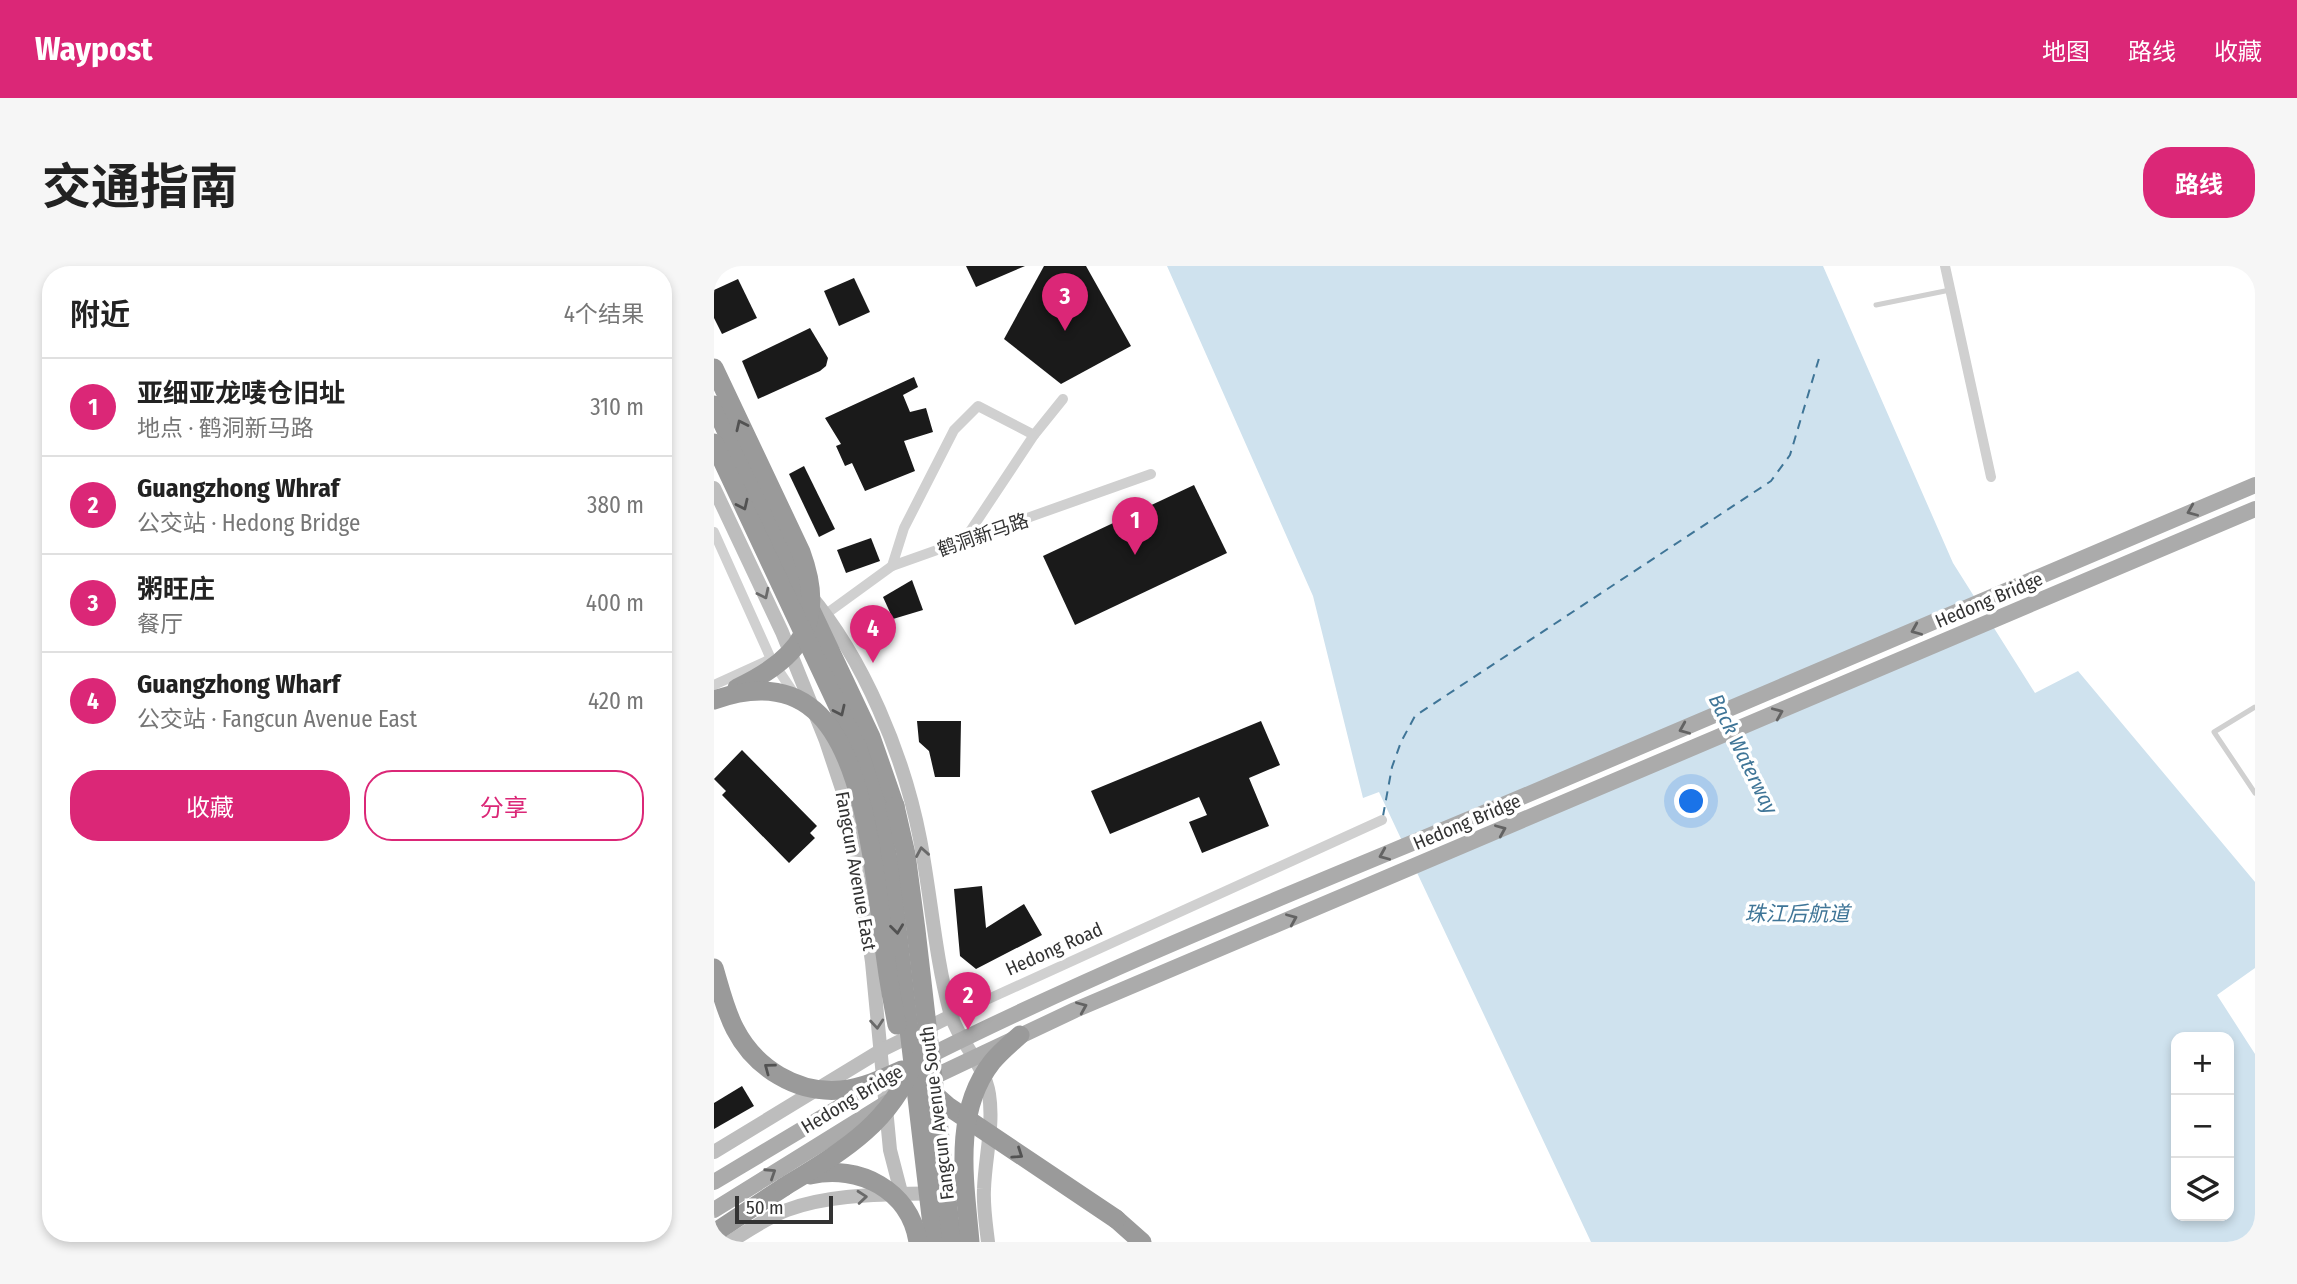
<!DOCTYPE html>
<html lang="zh">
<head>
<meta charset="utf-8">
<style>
  body { margin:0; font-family:"Fira Sans Condensed","Noto Sans SC",sans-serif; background:#f6f6f6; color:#222 }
  .controls { position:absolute; right:21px; bottom:21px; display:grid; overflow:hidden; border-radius:14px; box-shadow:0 4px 10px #0003 }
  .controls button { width:63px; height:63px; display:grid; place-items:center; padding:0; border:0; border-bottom:2px solid #e0e0e0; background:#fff; color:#222; font:35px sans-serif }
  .scale { position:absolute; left:21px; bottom:18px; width:98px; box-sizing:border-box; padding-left:7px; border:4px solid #333; border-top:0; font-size:19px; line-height:24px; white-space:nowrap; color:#333; -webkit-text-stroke:5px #fff; paint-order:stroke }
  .you { position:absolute; left:978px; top:536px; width:24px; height:24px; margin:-18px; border:5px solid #fff; border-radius:50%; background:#1a73e8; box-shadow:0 0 0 10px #1a73e833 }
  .badge { display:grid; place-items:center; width:46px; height:46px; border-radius:50%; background:#db2777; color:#fff; font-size:23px; font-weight:700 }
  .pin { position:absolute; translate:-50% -58px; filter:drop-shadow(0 2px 4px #0008) }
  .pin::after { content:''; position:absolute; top:37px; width:24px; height:21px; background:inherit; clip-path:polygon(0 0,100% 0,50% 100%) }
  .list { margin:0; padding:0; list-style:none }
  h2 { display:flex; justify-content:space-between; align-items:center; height:91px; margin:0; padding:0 28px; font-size:30px }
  h2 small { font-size:23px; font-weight:400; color:#767676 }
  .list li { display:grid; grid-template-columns:46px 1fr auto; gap:21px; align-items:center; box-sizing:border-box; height:98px; padding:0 28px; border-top:2px solid #e0e0e0 }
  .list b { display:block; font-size:26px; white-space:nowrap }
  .list p { margin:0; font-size:23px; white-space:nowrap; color:#767676 }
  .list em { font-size:23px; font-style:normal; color:#767676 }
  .actions { display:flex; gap:14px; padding:21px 28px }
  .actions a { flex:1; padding:16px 0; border:2px solid #db2777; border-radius:28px; text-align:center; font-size:24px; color:#db2777 }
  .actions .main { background:#db2777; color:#fff }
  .icon { flex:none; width:38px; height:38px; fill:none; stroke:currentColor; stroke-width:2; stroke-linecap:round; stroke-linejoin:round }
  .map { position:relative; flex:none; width:1541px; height:976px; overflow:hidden; border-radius:28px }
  header { display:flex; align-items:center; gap:42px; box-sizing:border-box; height:98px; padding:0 35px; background:#db2777; color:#fff }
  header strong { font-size:33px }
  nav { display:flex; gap:38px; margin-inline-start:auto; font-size:24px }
  .intro { display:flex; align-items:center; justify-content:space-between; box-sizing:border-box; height:168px; padding:0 42px }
  h1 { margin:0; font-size:49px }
  .button { padding:18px 32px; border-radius:28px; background:#db2777; color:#fff; font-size:24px; font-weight:700 }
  main { display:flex; gap:42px; padding:0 42px }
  aside { flex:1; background:#fff; border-radius:28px; box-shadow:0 4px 10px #0003 }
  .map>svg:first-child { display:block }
  .water { fill:#cfe2ee; fill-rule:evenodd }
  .pier { fill:#fff }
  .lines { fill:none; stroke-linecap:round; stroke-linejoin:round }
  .ferry { stroke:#3f7597; stroke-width:2; stroke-dasharray:9 7; stroke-linecap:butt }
  .building { fill:#1a1a1a }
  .lane { stroke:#d0d0d0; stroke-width:5 }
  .street { stroke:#d0d0d0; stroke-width:10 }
  .secondary { stroke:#bdbdbd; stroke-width:14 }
  .highway { stroke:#9a9a9a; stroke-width:19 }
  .primary-bridge { stroke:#ababab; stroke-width:16 }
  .highway-bridge { stroke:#9a9a9a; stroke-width:19 }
  .oneway { stroke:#525252 }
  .oneway2 { stroke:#636363 }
  .oneway3 { stroke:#6a6a6a }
  .labels { text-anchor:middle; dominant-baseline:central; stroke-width:7; stroke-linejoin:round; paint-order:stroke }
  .street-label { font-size:19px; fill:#333; stroke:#fff }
  .water-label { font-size:21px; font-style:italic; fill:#3f7597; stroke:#fff }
</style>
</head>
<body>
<header>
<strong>Waypost</strong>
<nav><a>地图</a><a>路线</a><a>收藏</a></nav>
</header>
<div class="intro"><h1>交通指南</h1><a class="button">路线</a></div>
<main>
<aside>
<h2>附近<small>4个结果</small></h2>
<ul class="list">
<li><span class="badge">1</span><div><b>亚细亚龙唛仓旧址</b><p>地点 · 鹤洞新马路</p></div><em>310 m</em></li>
<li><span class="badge">2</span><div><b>Guangzhong Whraf</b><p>公交站 · Hedong Bridge</p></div><em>380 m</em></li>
<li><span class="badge">3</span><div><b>粥旺庄</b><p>餐厅</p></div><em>400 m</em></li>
<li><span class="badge">4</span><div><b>Guangzhong Wharf</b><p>公交站 · Fangcun Avenue East</p></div><em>420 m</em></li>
</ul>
<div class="actions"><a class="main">收藏</a><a>分享</a></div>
</aside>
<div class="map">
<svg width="1541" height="976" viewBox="0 0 1541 976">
  <rect width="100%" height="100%" fill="#fff"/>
  <path class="water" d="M453,0H1109L1239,297L1321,427L1364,405L1541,616V702L1503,729L1541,788V976H877L665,526L649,532L599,330ZM1462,771H1515V950H1462Z"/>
  <path class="pier" d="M1265,331L1283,360L700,608L685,576Z"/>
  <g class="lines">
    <path class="ferry" d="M669,550L678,501L687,476L701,450L1057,215L1076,189L1106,89"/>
  </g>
  <g class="building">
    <path d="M252,0H311L262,21Z"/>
    <path d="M330,0H372L417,80L347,118L290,73Z"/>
    <path d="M140,12L156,46L125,60L110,25Z"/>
    <path d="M24,13L43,52L8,68L0,52V24Z"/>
    <path d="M96,62L114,92L112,100L106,105L44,133L28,95Z"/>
    <path d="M200,111L204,121L189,129L196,146L212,142L219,166L190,175L201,205L151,225L138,197L131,200L122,180L127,178L111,152Z"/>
    <path d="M90,200L121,263L105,271L75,208Z"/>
    <path d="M480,219L513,287L361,359L329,290Z"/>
    <path d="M157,272L166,295L132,307L123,284Z"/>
    <path d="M198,314L209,344L179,353L169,331Z"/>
    <path d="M203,455H247L246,511H221L215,485L205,476Z"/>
    <path d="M547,455L566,499L535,512L555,560L488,587L475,556L493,549L485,531L396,568L377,525Z"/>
    <path d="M28,484L103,560L96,567L101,572L75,597L8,529L12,525L0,513Z"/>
    <path d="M268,620L272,662L310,638L328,669L262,703L246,690L240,623Z"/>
    <path d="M28,820L40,840L0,863V837Z"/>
  </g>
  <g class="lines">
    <g class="lane">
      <path d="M1162,39L1236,24"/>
      <path d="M1541,441L1500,466L1541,527"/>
    </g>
    <g class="street">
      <path d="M1231,0L1277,211"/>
      <path d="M0,266L57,393L81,429"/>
      <path d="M249,276L320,169L349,133"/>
      <path d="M178,300L190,262L240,164L264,140L320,169"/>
      <path d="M112,348L178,300L437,208"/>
      <path d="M0,419L57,393"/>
      <path d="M237,750L668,554"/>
    </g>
    <g class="secondary">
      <path d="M0,222L68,366L112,475L132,535L142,587L158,696L176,884L190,938"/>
      <path d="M95,328C150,393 190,490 206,573C217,630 221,690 236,746C244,775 270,797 275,828C280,859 271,892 270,923C269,940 272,959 274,976"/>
      <path d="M0,886L166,785L237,750"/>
      <path d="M16,976C35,964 52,952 73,944C119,927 173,929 222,927"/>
    </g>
    <g class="highway">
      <path d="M0,139L157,471L181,540"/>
      <path d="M402,953L428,976"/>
      <path d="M0,967L70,921"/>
    </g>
    <g class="primary-bridge">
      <path d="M207,794C394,700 589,623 782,542C1035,435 1288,327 1541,219"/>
      <path d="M211,815L361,744L1541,243"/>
      <path d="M0,916L157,822"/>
      <path d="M0,944L174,836"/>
    </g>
    <g class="highway-bridge">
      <path d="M0,102L87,286C113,356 87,392 23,422"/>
      <path d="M0,177L144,483L163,540L176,602L220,976"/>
      <path d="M0,434C34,422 71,419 100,444C150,486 161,608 169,670C172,699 177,729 183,759"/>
      <path d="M181,540L192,588L202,664L238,976"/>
      <path d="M0,702C6,722 11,744 21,763C41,802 83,828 127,824C148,822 168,813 188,804"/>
      <path d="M218,826L235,841L402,953"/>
      <path d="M96,909C145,898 196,924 204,976"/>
      <path d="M70,921C125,887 175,860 200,796"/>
      <path d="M256,976C251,917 238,847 278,796C286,786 296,778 306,769"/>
    </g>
  </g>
  <defs><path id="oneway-chevron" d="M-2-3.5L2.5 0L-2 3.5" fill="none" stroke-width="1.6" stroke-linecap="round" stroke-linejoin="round" transform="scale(1.75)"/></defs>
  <g class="oneway">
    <use href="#oneway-chevron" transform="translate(27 159) rotate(-115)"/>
    <use href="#oneway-chevron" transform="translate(29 239) rotate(65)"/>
    <use href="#oneway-chevron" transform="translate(126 445) rotate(65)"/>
    <use href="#oneway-chevron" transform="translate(183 663) rotate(83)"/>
    <use href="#oneway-chevron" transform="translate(55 802) rotate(-143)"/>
    <use href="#oneway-chevron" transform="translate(304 888) rotate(34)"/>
  </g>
  <g class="oneway2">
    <use href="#oneway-chevron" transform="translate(1478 245) rotate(157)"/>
    <use href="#oneway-chevron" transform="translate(1202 364) rotate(157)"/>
    <use href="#oneway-chevron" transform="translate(1064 447) rotate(-23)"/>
    <use href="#oneway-chevron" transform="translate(970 463) rotate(157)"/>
    <use href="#oneway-chevron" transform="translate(787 564) rotate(-23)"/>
    <use href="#oneway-chevron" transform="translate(670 589) rotate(157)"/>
    <use href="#oneway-chevron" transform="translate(578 653) rotate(-23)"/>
    <use href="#oneway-chevron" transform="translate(368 741) rotate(-23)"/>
    <use href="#oneway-chevron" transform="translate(57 907) rotate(-33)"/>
  </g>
  <g class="oneway3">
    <use href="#oneway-chevron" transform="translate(50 328) rotate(64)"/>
    <use href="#oneway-chevron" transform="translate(208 586) rotate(-100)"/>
    <use href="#oneway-chevron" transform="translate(163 758) rotate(85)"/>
    <use href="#oneway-chevron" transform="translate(148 931) rotate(-5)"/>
  </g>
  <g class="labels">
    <g class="street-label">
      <text transform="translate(269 269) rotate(-19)">鹤洞新马路</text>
      <text transform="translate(1275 334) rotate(-23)">Hedong Bridge</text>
      <text transform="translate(753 556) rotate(-23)">Hedong Bridge</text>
      <text transform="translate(142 605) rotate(80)">Fangcun Avenue East</text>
      <text transform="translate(340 683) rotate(-24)">Hedong Road</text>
      <text transform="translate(138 833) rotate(-31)">Hedong Bridge</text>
      <text transform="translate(223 847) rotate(-97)">Fangcun Avenue South</text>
    </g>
    <g class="water-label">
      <text transform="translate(1029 488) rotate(64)">Back Waterway</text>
      <text x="1083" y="648">珠江后航道</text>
    </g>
  </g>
</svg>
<div class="controls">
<button>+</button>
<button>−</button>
<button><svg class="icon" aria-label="layers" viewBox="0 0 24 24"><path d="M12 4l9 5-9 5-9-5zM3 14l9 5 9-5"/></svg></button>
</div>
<div class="scale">50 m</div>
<div class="you"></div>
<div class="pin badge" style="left:421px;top:289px">1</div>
<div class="pin badge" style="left:254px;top:764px">2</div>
<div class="pin badge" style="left:351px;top:65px">3</div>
<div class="pin badge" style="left:159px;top:397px">4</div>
</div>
</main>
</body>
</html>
